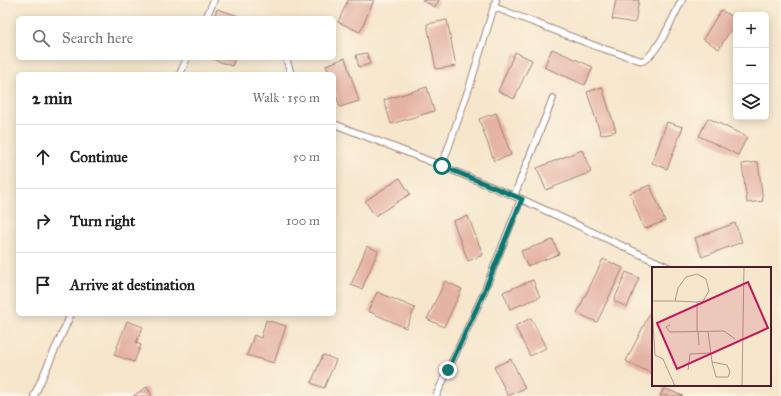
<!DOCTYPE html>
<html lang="en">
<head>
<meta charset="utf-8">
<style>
  body { margin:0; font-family:"IM FELL Great Primer",serif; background:#f6f6f6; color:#202124 }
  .controls { position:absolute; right:12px; top:12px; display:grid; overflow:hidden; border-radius:6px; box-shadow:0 2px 10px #0003 }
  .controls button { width:36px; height:36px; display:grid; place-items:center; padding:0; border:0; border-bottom:1px solid #e0e0e0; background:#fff; color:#202124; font:20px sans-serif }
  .stop { position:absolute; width:12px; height:12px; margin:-9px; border:3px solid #0f766e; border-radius:50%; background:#fff }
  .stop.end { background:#0f766e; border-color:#fff; box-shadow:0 1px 4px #0008 }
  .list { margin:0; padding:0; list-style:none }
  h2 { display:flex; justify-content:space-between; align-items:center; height:52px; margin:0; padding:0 16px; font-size:17px }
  h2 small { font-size:13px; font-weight:400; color:#757577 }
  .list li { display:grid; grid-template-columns:26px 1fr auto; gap:12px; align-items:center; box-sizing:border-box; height:64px; padding:0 16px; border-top:1px solid #e0e0e0 }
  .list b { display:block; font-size:15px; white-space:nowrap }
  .list em { font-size:13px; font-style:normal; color:#757577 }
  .icon { flex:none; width:22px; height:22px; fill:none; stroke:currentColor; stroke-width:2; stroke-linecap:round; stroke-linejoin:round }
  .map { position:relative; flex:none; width:781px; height:396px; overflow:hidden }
  .search { position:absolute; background:#fff; box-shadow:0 2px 10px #0003; left:16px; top:16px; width:320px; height:44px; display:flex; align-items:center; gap:10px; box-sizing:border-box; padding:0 14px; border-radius:6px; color:#757577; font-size:15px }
  .panel { position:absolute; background:#fff; box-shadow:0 2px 10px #0003; left:16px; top:72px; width:320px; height:244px; border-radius:6px }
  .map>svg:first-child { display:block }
  .building { fill:#e5b3a4 }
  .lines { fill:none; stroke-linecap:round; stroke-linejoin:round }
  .service-casing { stroke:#a0827c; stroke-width:8 }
  .service { stroke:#fff; stroke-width:6 }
  .route { stroke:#0f766e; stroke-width:5 }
  .inset-road { fill:none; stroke:#b1968c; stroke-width:1 }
  .view { fill:#c2185b; fill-opacity:0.15; stroke:#c2185b; stroke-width:2 }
  .inset-edge { fill:none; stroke:#4a1f2b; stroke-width:2 }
</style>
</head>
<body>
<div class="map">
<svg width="781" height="396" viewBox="0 0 781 396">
  <rect width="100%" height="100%" fill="#fcf5e5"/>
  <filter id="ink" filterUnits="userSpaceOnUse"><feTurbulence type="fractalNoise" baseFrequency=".025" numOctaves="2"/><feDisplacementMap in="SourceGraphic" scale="8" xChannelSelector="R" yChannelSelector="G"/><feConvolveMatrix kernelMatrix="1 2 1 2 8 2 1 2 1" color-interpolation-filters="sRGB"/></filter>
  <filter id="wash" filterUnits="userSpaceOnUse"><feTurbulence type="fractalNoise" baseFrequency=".012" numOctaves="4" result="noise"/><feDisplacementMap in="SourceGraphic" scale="16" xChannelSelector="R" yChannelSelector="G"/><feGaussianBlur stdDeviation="0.9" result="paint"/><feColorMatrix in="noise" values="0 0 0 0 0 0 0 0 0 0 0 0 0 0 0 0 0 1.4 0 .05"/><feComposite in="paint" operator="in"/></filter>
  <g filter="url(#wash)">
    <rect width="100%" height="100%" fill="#f6e6cc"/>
    <g id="blocks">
      <g class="building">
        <path d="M348,0H374L360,32L338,22Z"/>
        <path d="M422,0H439L435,7Z"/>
        <path d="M616,0H639L635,23L612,19Z"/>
        <path d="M217,9L245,18H214Z"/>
        <path d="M721,10L736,19V21L719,49L703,39Z"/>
        <path d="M447,20L456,66L436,69L427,24Z"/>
        <path d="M552,49L593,67L585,85L544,67Z"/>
        <path d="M515,52L532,60L514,99L498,91Z"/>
        <path d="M367,53L370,64L359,67L356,55Z"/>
        <path d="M210,58H235L232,66Z"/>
        <path d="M345,58L359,101L340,107L334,88V74H329L326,65Z"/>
        <path d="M427,87L434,111L391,124L384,100Z"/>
        <path d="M602,87L616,131L601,135L587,92Z"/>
        <path d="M496,113L511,155L494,161L479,119Z"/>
        <path d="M708,118L747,137L738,155L699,136Z"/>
        <path d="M667,122L683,127L667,169L652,163Z"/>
        <path d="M582,150L591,172L546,190L537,168Z"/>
        <path d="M758,162L763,201L747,203L742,164Z"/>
        <path d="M400,178L410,194L375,216L365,201Z"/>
        <path d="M650,185L665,221L644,229L630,193Z"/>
        <path d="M468,216L483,255L468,261L453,221Z"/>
        <path d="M735,223L742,242L702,257L695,238Z"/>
        <path d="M553,240L559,254L527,266L521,251Z"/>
        <path d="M367,246L378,251L362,289L351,285Z"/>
        <path d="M603,259L623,268L597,322L577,313Z"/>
        <path d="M626,272L639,278L627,307L614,301Z"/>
        <path d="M533,280L540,297L510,309L503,292Z"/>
        <path d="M445,281L462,289L444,327L427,319Z"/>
        <path d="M377,292L415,308L406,328L368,311Z"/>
        <path d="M651,311L653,312V374L626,361Z"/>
        <path d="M531,318L546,348L530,356L515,326Z"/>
        <path d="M266,320L286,326L274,363L247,355L254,335L261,338Z"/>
        <path d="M127,321L143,327L136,343L141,345L134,362L114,355Z"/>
        <path d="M323,355L336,360L324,388L311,383Z"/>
        <path d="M511,359L525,388L508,396L494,367Z"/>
        <path d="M147,387L152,396H133Z"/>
        <path d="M664,388L683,396H660Z"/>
      </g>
    </g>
  </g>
  <g filter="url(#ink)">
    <use href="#blocks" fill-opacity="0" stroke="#a0827c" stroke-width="1"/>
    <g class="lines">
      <g class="service-casing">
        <g id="service">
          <path d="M494,7L598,47L642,61C657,56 674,15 682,0"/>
          <path d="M206,18L214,0"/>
          <path d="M286,58L291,74"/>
          <path d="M180,74L187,58"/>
          <path d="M334,124L442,166L521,199L670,268"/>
          <path d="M442,166L470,85L496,0"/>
          <path d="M514,196L553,98"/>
          <path d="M34,396L71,314"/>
          <path d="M436,396L482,297L521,199"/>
        </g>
      </g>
      <use href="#service" class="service"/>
    </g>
  </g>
  <g class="lines" filter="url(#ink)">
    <path class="route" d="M442,166L522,199L482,297L448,370"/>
  </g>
  <g transform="translate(652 267)">
    <rect width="119" height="119" fill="#f6e6cc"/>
    <path class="inset-road" d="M0,34H23L45,35L51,34L57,24L54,12L45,7L34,10L26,21L23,34M45,35V65M0,40L3,88L11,92L23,119M18,58L14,60L18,65L72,64L83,72M46,65L47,78M56,65L60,95L64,110H76L78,105L75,98L60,95M36,103L38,87L58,86M90,119L92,0"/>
    <path class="view" d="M96,15L116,61L25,102L5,56Z"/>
    <rect width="119" height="119" class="inset-edge"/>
  </g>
</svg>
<div class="controls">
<button>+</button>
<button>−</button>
<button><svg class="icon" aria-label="layers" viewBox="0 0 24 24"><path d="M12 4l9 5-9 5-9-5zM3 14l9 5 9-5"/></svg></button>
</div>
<div class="stop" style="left:442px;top:166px"></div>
<div class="stop end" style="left:448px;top:370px"></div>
<div class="search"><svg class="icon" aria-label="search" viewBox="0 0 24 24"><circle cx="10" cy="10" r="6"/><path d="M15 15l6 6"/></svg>Search here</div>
<section class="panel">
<h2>2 min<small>Walk · 150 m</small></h2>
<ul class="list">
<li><svg class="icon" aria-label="ahead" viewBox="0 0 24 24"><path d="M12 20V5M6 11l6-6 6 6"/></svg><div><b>Continue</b></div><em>50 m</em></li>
<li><svg class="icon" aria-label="right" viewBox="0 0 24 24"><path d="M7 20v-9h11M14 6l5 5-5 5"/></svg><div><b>Turn right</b></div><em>100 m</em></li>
<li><svg class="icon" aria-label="arrive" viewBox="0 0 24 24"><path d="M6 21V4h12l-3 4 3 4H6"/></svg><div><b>Arrive at destination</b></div></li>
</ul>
</section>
</div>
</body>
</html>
